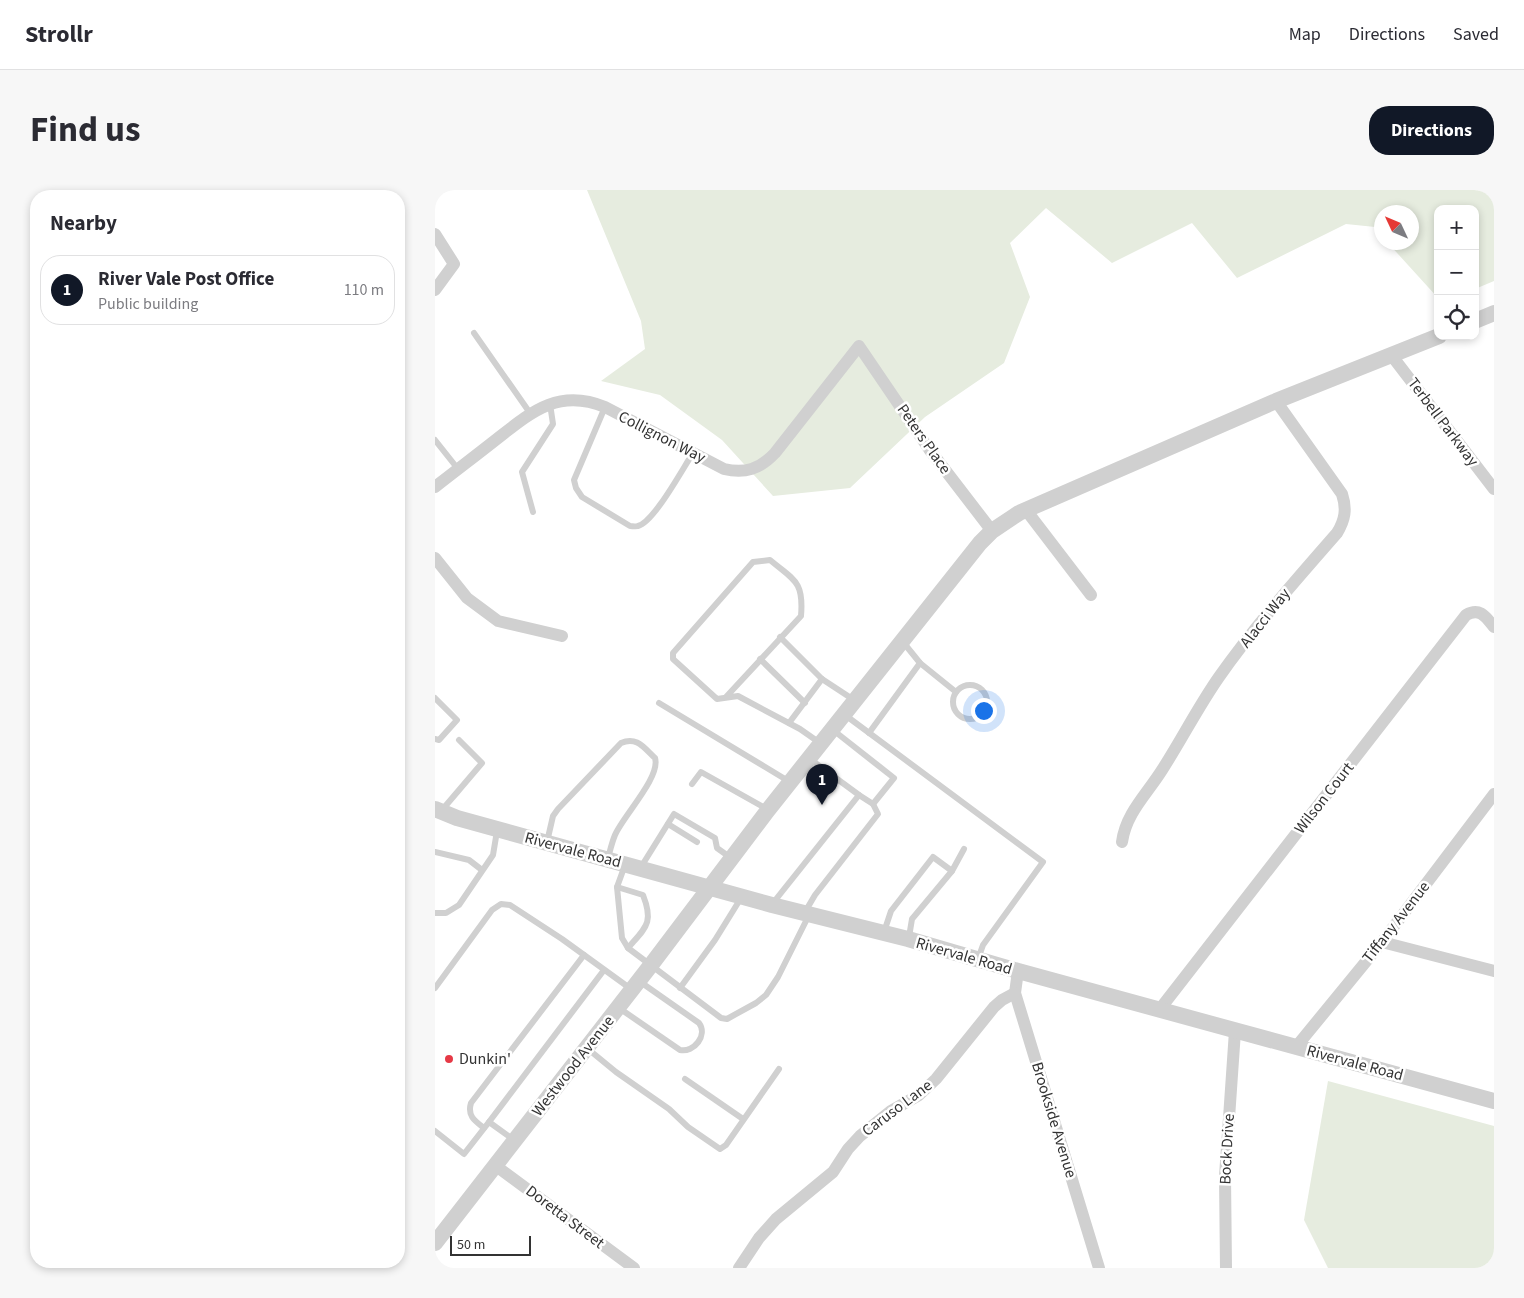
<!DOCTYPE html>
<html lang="en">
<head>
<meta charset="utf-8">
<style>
  body { margin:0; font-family:"Source Sans 3",sans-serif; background:#f7f7f7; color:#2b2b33 }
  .controls { position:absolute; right:15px; top:15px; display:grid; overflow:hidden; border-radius:10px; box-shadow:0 2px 8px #0003 }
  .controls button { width:45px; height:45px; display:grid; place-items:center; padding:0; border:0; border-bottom:1px solid #e1e1e2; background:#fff; color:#2b2b33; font:25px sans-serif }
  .compass { position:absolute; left:939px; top:15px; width:45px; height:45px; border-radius:50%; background:#fff; box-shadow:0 2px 8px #0003; rotate:314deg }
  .scale { position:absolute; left:15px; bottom:12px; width:81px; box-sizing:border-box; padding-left:5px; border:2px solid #333; border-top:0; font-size:14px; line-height:18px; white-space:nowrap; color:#333; -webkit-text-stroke:4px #fff; paint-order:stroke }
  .you { position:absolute; left:548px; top:520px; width:18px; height:18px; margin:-12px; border:4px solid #fff; border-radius:50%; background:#1a73e8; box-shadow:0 0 0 8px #1a73e833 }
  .badge { display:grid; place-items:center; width:32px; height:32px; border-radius:50%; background:#111827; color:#fff; font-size:16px; font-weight:700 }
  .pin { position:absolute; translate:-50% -41px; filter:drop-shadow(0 1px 2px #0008) }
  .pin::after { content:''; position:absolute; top:26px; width:18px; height:15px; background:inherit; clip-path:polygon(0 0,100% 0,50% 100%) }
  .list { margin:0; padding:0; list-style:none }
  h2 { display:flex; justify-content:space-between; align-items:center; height:65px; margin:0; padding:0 20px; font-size:21px }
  h2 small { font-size:16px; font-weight:400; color:#7c7c81 }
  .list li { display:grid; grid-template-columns:32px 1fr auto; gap:15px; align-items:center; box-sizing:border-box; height:70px; margin:0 10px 10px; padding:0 10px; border:1px solid #e1e1e2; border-radius:20px }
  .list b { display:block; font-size:19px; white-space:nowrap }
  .list p { margin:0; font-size:16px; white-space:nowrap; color:#7c7c81 }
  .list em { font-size:16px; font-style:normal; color:#7c7c81 }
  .icon { flex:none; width:28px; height:28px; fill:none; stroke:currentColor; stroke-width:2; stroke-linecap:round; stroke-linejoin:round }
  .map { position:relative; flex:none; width:1059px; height:1078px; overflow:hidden; border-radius:20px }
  header { display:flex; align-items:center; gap:30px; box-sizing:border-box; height:70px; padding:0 25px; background:#fff; border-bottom:1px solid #e1e1e2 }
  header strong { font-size:24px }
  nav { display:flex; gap:28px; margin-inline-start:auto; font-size:18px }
  .intro { display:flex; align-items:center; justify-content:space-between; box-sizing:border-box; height:120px; padding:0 30px }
  h1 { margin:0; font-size:35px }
  .button { padding:12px 22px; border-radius:20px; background:#111827; color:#fff; font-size:18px; font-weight:700 }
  main { display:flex; gap:30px; padding:0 30px }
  aside { flex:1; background:#fff; border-radius:20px; box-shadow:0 2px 8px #0003 }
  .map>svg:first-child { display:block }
  .green { fill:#e6ecdf }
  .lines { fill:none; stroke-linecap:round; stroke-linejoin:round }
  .service { stroke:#d0d0d0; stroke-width:6 }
  .minor { stroke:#d0d0d0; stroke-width:12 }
  .tertiary { stroke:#d0d0d0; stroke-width:16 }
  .poi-dot { fill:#e63946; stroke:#fff; stroke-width:2 }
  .labels { text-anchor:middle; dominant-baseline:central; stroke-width:5; stroke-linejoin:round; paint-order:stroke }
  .street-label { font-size:16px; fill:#333; stroke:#fff }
  .poi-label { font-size:16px; fill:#333; stroke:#fff; text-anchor:start }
</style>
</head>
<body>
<header>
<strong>Strollr</strong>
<nav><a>Map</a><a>Directions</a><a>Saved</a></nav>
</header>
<div class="intro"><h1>Find us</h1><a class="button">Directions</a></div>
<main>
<aside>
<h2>Nearby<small></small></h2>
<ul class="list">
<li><span class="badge">1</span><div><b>River Vale Post Office</b><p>Public building</p></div><em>110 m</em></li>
</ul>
</aside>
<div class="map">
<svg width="1059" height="1078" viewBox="0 0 1059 1078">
  <rect width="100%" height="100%" fill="#fff"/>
  <g class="green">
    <path d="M152,0H1059V91L1040,99V19H1003V108L953,53L976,52V22H946V45L940,37L911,34L802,88L757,33L677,73L611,18L575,53L595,107L569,173L490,227L415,298L338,306L287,250L225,205L166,191L210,159L206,131Z"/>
    <path d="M893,891L1059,936V1078H893L869,1030Z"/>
  </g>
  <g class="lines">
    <g class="service">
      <path d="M39,143L95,223"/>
      <path d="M170,217L139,290L141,298L147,307L195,336C197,336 202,337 203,336C219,332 248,278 258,263"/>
      <path d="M0,250L23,279"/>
      <path d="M98,322L87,282L118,234L115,214"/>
      <path d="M345,447L387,489L419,510"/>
      <path d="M468,452L485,473L521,502"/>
      <path d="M325,469L370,513"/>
      <circle cx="535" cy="512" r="17"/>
      <path d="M291,507L366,426C369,391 359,390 335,370L318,372L238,463V469L282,509L303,506L365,539L385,553"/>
      <path d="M0,508L22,530L4,550L0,549"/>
      <path d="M224,513L355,592"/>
      <path d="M410,525L608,672L548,755L543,769"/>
      <path d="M354,533L387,489"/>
      <path d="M434,543L485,473"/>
      <path d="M375,569L424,605"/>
      <path d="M257,594L266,582L332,619"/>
      <path d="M7,620L47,573L24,550"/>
      <path d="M233,634L262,652"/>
      <path d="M112,652L118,626L123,619L186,553C202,546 209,558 220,568C226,587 188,626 180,645C177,652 175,661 173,668"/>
      <path d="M0,662L34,670L47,680"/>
      <path d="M190,675L182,697L187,748L193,758L286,828L292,829L321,813L331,805L343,787L374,725"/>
      <path d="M206,677L239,624L280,648L282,658L296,668"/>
      <path d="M517,681L529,659"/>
      <path d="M182,697L208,705C219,733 211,737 193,758"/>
      <path d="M338,713L424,605L438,614L459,588L398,540"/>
      <path d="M370,722L380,705L443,624L438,614"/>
      <path d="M0,723H11L24,715L58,665L62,641"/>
      <path d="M449,742L456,721L498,667L517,681L477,729L474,747"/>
      <path d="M0,798L57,720L66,714L75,715L127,749L196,799"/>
      <path d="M245,798L280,750L306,708"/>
      <path d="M184,818L245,860C259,863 273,845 264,833L204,791"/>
      <path d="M153,859L181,882L234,919L253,937L285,959L291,955L344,879"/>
      <path d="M250,889L308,929"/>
      <path d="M54,932L169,780"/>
      <path d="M49,938C40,931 32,926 36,913L149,765"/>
      <path d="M0,941L29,964L54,932L79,950"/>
    </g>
    <g class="minor">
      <path d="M0,44L19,74L0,100"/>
      <path d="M957,166L1059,299"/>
      <path d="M0,297C19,282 39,267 58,252C94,224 122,197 170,217L289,279C310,284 325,279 340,263L424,156L494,259L557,341"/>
      <path d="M591,320L656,405"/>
      <path d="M0,368L32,408L63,431L127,446"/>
      <path d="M687,652C691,623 712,604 727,580C747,549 763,517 784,487C820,436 861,390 902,343C910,330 912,319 907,304L841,211"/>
      <path d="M947,752L1059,781"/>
      <path d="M583,781L580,803L664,1078"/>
      <path d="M725,819L1031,425C1045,417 1051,427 1059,437"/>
      <path d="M861,857L947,752L1059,604"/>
      <path d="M61,976L199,1078"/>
      <path d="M304,1078L324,1048L341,1029L398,982L413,959L425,946L456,921L484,905L501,889L559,817L567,810L580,803"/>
      <path d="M791,1078L790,986L800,841"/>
    </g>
    <g class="tertiary">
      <path d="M1040,131L1059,123"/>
      <path d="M0,619L22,628L337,715L473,749L583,781L1059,911"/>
      <path d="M0,1053L216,775L333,620L545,353L557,341L584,323L841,211L1004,146"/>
    </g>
  </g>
  <circle class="poi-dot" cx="14" cy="869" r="5"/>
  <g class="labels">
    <g class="street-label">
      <text transform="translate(1008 232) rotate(53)">Terbell Parkway</text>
      <text transform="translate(227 247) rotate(27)">Collignon Way</text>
      <text transform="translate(489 249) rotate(55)">Peters Place</text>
      <text transform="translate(830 428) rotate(-52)">Alacci Way</text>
      <text transform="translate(889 608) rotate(-52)">Wilson Court</text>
      <text transform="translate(138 660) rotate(15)">Rivervale Road</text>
      <text transform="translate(961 732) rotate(-52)">Tiffany Avenue</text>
      <text transform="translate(529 766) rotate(16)">Rivervale Road</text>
      <text transform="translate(920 873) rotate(15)">Rivervale Road</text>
      <text transform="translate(138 876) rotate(-52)">Westwood Avenue</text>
      <text transform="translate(462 918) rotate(-37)">Caruso Lane</text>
      <text transform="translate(619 930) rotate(73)">Brookside Avenue</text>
      <text transform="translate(792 959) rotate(-87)">Bock Drive</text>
      <text transform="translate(130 1027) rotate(37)">Doretta Street</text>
    </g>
    <g class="poi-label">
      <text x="24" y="869">Dunkin'</text>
    </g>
  </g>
</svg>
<div class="controls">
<button>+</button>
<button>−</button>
<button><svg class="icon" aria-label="locate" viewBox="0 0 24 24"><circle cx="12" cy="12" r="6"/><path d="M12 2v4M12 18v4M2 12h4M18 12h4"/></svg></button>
</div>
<svg class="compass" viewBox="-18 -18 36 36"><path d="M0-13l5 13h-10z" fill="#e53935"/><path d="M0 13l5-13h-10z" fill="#7c7c81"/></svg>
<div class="scale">50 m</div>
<div class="you"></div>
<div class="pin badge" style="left:387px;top:615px">1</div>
</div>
</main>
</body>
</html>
